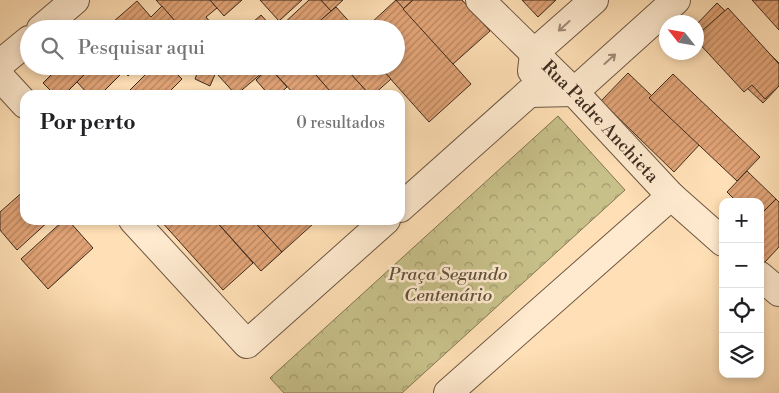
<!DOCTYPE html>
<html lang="pt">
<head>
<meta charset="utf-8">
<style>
  body { margin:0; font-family:"Libre Bodoni",serif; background:#f6f6f6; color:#202124 }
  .controls { position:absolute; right:15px; bottom:15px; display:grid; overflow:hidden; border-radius:10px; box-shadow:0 2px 8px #0003 }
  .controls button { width:45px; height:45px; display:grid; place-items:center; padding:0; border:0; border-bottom:1px solid #e0e0e0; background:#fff; color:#202124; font:25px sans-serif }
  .compass { position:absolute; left:659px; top:15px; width:45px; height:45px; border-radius:50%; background:#fff; box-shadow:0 2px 8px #0003; rotate:301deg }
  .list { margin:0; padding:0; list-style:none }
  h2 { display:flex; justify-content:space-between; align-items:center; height:65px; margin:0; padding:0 20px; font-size:21px }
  h2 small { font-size:16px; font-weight:400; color:#757577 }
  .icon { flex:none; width:28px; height:28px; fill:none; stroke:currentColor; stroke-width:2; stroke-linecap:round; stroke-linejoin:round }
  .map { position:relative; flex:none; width:779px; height:393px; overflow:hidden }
  .search { position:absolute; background:#fff; box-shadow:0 2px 8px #0003; left:20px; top:20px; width:385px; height:55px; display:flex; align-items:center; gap:12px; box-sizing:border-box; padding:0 18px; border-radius:28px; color:#757577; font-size:19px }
  .panel { position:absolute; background:#fff; box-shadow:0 2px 8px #0003; left:20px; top:90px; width:385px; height:135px; border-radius:15px }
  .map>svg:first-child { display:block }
  .park { fill:url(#park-crowns); stroke:#827554 }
  .building { fill:url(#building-hatch); stroke:#3c2a1f }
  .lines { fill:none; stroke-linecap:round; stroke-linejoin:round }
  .street-casing { stroke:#6d5744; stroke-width:30 }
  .street { stroke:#ffeacf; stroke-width:28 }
  .oneway { stroke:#9e8a77 }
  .labels { text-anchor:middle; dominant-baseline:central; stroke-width:5; stroke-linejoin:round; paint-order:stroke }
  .street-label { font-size:18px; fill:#3c2a1f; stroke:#ffeacf }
  .park-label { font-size:18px; font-style:italic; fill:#5f503a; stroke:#ffeacf }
</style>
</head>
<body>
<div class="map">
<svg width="779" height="393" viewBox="0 0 779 393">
  <defs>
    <pattern id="park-crowns" width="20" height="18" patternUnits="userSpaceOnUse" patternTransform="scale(1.25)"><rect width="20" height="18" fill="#c7c089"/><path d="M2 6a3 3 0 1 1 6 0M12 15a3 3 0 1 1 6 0" fill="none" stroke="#a39c6f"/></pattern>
    <pattern id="building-hatch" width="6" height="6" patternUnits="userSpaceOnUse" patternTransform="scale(1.25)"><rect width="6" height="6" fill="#e1a376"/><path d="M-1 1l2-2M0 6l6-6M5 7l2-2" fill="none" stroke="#b88560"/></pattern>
  </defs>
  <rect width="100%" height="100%" fill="#ffdfb5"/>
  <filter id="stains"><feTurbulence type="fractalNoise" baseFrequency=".004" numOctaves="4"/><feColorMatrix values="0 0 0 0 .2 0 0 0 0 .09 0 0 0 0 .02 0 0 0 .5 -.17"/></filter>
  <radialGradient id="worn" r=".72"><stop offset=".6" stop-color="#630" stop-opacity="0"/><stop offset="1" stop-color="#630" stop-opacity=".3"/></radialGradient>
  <path class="park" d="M558,116L625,190L402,393H284L270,378Z"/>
  <g class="building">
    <path d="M156,0H210L217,8L206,17L216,29H182Z"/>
    <path d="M210,0H242L224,16Z"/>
    <path d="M260,0H302L279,21Z"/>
    <path d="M309,0H321L331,11L311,29H274L272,27L279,21L282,25Z"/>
    <path d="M321,0H343L331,11Z"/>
    <path d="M395,0H413L403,9Z"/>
    <path d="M396,0L471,84L429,122L379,66H396V29H376L371,23Z"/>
    <path d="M413,0H462L490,31L453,64L403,9Z"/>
    <path d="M522,0H556L538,17Z"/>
    <path d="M752,0H779V30Z"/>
    <path d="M137,1L151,17L162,6L182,29H105Z"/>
    <path d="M717,3L779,63V86L763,103L696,40V25Z"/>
    <path d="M336,7L355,28L318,29L315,25Z"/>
    <path d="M728,8L779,64V86L765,99L752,85L744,92L696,40V36Z"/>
    <path d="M261,15L274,29H245Z"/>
    <path d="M60,66H93L64,95H55L43,83Z"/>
    <path d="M93,66H112L120,75L100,95H89L77,82Z"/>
    <path d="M120,66H139L128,76Z"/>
    <path d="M154,66H169L182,79L166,95H125Z"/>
    <path d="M200,66L216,72L210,86L195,79Z"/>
    <path d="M228,66H269V67L236,95L218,75Z"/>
    <path d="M308,66H344L370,95H333Z"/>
    <path d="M308,66L330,91L326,95H295L269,67Z"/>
    <path d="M358,66H379L391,79L373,95H370L350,73Z"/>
    <path d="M269,67L287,87L278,95H269L256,80Z"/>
    <path d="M628,73L701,143L674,172L601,101Z"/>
    <path d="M673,74L760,157L737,181L649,98Z"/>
    <path d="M747,171L776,199L760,215V202H737L727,192Z"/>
    <path d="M25,190V220H50L17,250L0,230V212Z"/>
    <path d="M776,199L779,202V247L764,263L760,260V215Z"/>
    <path d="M64,220H68L93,248L48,289L21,259Z"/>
    <path d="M160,220H215L253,263L223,290Z"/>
    <path d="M215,220H253L282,252L261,271Z"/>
    <path d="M253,220H310L313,224L282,252Z"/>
  </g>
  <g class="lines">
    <g class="street-casing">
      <g id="street">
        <path id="s1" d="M480,0L574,92L671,196L723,242"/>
        <path d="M41,29L75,0"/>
        <path d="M0,64L29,40"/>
        <path d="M532,71L534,53L594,0"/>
        <path d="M0,77L25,104"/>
        <path d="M529,93L574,92L676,0"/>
        <path d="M400,208L529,93"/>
        <path d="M133,220L247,344L386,220"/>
        <path d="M760,276L779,292"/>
        <path d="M448,393L671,196"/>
      </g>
    </g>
    <use href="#street" class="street"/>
  </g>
  <defs><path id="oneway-shaft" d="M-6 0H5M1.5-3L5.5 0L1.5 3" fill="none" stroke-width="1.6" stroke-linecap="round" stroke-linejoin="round" transform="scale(1.25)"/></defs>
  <g class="oneway">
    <use href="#oneway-shaft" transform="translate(564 26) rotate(138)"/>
    <use href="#oneway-shaft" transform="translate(610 59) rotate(-42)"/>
  </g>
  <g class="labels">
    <g class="street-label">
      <text stroke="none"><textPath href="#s1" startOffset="171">Rua Padre Anchieta</textPath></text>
    </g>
    <g class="park-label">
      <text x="448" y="274">Praça Segundo<tspan x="448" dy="21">Centenário</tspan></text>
    </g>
  </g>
  <rect width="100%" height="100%" filter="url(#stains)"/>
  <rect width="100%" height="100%" fill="url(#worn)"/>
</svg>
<div class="controls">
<button>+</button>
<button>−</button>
<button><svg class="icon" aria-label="locate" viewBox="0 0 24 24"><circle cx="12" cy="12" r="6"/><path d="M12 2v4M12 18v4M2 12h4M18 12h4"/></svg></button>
<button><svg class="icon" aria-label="layers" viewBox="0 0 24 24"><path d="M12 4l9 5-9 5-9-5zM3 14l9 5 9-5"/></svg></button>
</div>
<svg class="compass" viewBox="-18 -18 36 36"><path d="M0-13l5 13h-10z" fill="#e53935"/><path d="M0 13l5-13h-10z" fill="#757577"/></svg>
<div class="search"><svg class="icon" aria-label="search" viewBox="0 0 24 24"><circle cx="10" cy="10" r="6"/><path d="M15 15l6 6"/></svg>Pesquisar aqui</div>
<section class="panel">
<h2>Por perto<small>0 resultados</small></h2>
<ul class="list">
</ul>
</section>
</div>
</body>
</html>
